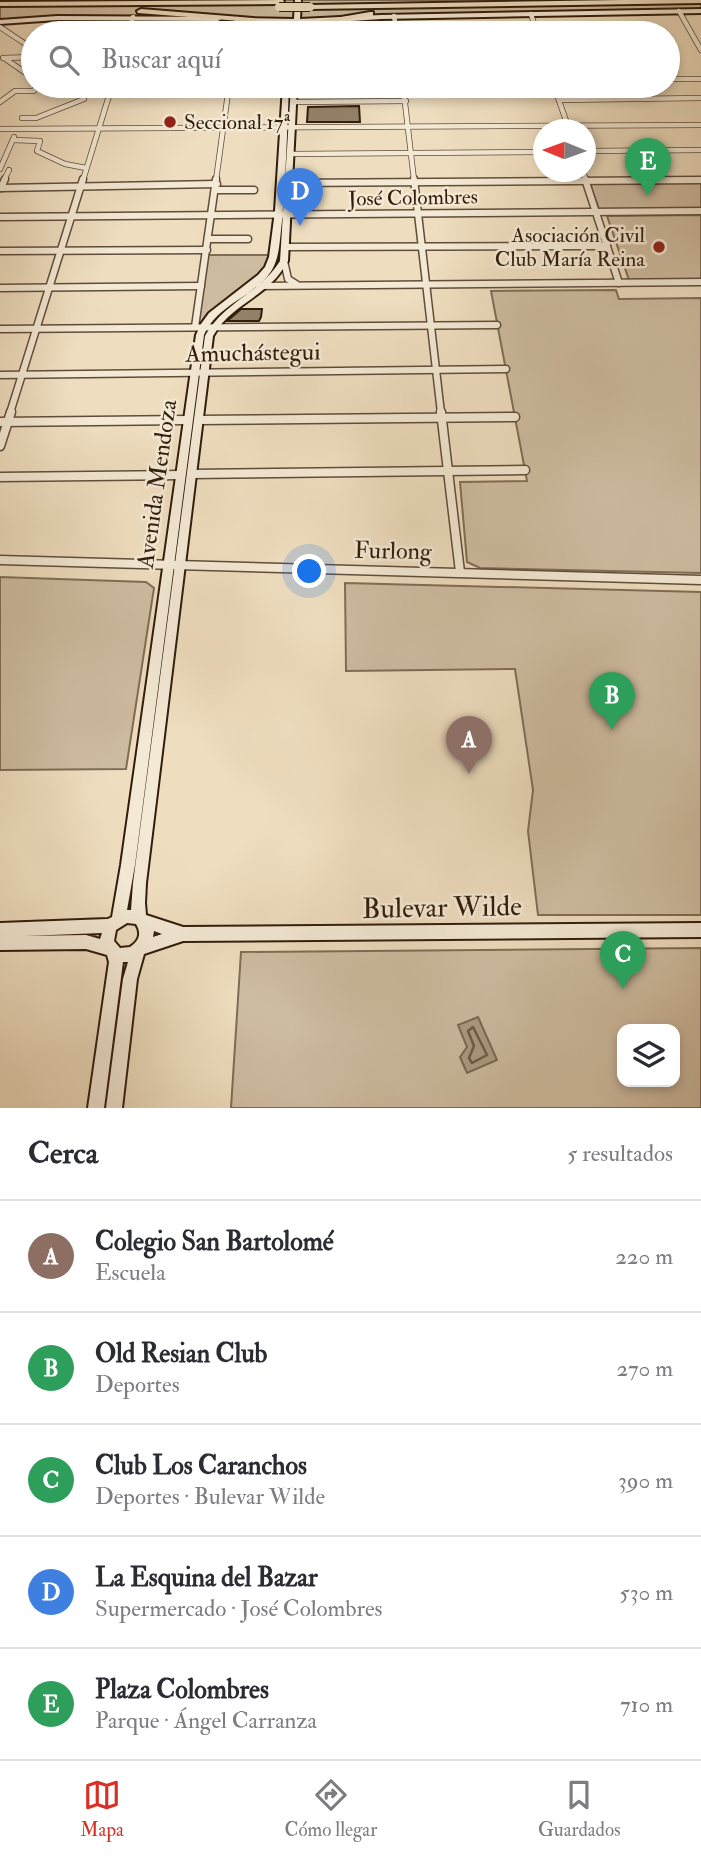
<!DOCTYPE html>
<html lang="es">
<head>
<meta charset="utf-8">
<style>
  body { margin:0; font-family:"IM FELL Double Pica",serif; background:#f7f7f7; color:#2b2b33 }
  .controls { position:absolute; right:21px; bottom:21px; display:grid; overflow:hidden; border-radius:14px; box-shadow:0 4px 10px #0003 }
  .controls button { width:63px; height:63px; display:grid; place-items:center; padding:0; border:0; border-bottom:2px solid #e1e1e2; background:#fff; color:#2b2b33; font:35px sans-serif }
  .compass { position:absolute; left:533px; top:119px; width:63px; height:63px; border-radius:50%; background:#fff; box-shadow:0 4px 10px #0003; rotate:271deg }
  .you { position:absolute; left:310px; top:572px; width:24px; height:24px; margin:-18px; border:5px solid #fff; border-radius:50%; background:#1a73e8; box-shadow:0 0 0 10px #1a73e833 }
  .badge { display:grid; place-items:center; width:46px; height:46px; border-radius:50%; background:#d93025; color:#fff; font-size:23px; font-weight:700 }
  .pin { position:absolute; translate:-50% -58px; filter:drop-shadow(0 2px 4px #0008) }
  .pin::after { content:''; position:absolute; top:37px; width:24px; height:21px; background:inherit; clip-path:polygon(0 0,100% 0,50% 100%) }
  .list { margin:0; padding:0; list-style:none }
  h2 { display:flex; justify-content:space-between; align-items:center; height:91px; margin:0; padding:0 28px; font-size:30px }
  h2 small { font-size:23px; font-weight:400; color:#7c7c81 }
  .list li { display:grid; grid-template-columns:46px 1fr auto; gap:21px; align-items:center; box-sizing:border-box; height:112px; padding:0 28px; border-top:2px solid #e1e1e2 }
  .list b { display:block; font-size:26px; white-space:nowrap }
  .list p { margin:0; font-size:23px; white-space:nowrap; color:#7c7c81 }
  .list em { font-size:23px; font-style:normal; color:#7c7c81 }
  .icon { flex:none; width:38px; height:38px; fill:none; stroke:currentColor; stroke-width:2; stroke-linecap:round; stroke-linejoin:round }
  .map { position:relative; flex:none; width:701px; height:1108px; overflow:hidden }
  .search { position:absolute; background:#fff; box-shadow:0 4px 10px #0003; left:21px; right:21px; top:21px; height:77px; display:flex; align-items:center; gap:18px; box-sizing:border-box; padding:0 24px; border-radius:38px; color:#7c7c81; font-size:26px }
  .sheet { height:651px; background:#fff }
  nav { display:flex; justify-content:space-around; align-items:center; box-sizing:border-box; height:98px; border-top:2px solid #e1e1e2; background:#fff; font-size:19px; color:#7c7c81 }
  nav a { display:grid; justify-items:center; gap:4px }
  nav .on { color:#d93025 }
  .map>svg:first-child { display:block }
  .green { fill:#cebca1; stroke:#806c56; stroke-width:2; fill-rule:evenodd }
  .water { fill:#ae9c82; stroke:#7c6953; stroke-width:2 }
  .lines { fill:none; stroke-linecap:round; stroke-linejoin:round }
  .shore { stroke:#705c47; stroke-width:2.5 }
  .building { fill:#938169; stroke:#311d0c; stroke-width:2 }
  .minor-far2-casing { stroke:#604d39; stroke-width:6 }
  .minor-far1-casing { stroke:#604d39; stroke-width:9 }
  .minor-casing { stroke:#604d39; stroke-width:11 }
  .secondary-casing { stroke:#311d0c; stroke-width:4 }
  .motorway-casing { stroke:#311d0c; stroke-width:4 }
  .minor-far2 { stroke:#f4e9d5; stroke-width:4.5 }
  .minor-far1 { stroke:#f4e9d5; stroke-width:6 }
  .minor { stroke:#f4e9d5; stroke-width:8 }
  .secondary { fill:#f4e9d5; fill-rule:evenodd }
  .motorway { fill:#eeddbf; fill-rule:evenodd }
  .motorway-bridge-casing { stroke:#311d0c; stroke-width:10; stroke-linecap:butt }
  .motorway-bridge { stroke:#eeddbf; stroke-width:8 }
  .poi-dot { fill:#8f2418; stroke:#f4e9d5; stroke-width:2.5 }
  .labels { text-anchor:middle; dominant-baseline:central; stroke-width:5; stroke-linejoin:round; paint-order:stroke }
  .far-poi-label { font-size:21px; fill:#311d0c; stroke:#f4e9d5; text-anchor:start }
  .far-street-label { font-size:21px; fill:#311d0c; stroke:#f4e9d5 }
  .street-label { font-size:24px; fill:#311d0c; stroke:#f4e9d5 }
  .near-street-label { font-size:28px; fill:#311d0c; stroke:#f4e9d5 }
</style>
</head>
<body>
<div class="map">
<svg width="701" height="1108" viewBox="0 0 701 1108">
  <rect width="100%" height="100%" fill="#eeddbf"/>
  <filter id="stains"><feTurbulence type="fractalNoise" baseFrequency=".00286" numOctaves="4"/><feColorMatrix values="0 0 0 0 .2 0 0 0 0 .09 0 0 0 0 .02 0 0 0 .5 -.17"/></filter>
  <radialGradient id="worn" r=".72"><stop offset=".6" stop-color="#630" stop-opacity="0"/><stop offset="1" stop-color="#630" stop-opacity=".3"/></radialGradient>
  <g class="green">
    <path d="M0,0H602L604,3L701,1V11L381,17C311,23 242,18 172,17C114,16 57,18 0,22Z"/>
    <path d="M139,21H221L231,23L230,33H136Z"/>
    <path d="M374,21L375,33H302L303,27L308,26Z"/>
    <path d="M701,181V210L599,209L590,184Z"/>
    <path d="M701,215V279L629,280L607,216Z"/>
    <path d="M206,255H275L274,260L202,327H195Z"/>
    <path d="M616,290L619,299L701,298V573L480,568L467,562L460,482L527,481L491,291Z"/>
    <path d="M0,577L146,582L154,588L126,769L0,770Z"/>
    <path d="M345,583L701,592V915H538L528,831L533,790L515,669L346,671Z"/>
    <path d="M701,948V1108H231L241,952ZM622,1029H675V1082H622Z"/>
  </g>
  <path class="water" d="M478,1017L497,1060L467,1073L460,1057L467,1047L458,1025Z"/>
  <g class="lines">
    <path class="shore" d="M473,1027L487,1055L472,1063L469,1058L474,1046L468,1031Z"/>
  </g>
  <g class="building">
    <path d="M359,106L360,122H307L308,107Z"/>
    <path d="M241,309H262L261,317L259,321H227Z"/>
  </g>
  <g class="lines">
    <g class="minor-far2-casing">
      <g id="minor-far2">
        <path d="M679,11L701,50"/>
        <path d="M531,14L537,33"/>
        <path d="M394,16L397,33"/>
        <path d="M62,25L78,33"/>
        <path d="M0,27L33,49"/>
        <path d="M128,33L133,17"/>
        <path d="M235,33L237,19"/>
        <path d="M3,58L33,57"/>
        <path d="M4,58L33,78"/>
        <path d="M668,79H701"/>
        <path d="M403,86L414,180"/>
        <path d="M228,93H285"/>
        <path d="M405,93L556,91"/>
        <path d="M557,95L569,129"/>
        <path d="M559,100L701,98"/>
        <path d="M0,102L15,91H34L36,86"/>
        <path d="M293,102L406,101"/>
        <path d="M22,118H36L84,99"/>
        <path d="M0,129L701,125"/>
        <path d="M13,140L40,141L37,151L65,164L86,168"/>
        <path d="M586,151L701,150"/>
        <path d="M290,154L544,152"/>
        <path d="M0,169L14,137"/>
        <path d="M583,172L586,180"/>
        <path d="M4,180L9,170"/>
        <path d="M83,180L112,86"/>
        <path d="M216,180L229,86"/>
        <path d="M649,180H701"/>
      </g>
    </g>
    <g class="minor-far1-casing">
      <g id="minor-far1">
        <path d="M414,179L441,413"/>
        <path d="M585,179L619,283"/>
        <path d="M288,183L701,180"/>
        <path d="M0,188L217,184"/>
        <path d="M1,188L5,179"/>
        <path d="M216,190H254"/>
        <path d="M0,217L701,211"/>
        <path d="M208,239H248"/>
        <path d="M286,247L607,246"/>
        <path d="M0,251L207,250"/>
        <path d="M284,261L288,279L296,284"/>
        <path d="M259,286L701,282"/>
        <path d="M0,288L201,286"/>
        <path d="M195,327L216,179"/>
        <path d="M0,329L497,325"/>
        <path d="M0,375L506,369"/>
        <path d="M10,413L83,179"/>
      </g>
    </g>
    <g class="minor-casing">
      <g id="minor">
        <path d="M441,412L460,572"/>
        <path d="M198,420L515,417"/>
        <path d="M0,422L188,420"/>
        <path d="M0,446L11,412"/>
        <path d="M191,474L525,470"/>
        <path d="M0,477L181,475"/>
        <path d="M0,560L701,580"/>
      </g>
    </g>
    <g class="secondary-casing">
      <g id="secondary">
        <path d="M295,0H301L300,19L381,15L701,9V13L381,19L322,23L299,22V33H293L294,22H244L241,20L244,18L294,19Z"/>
        <path d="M57,16L218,17L221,19L218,21L57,20L0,24V20Z"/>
        <path d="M283,86H289C287,131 286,176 282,221C280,236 280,255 273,268C257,297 219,302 204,335L135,865L127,910H131L133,883L205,336C225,301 259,294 280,261L291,86H297L288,261C283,269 278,277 271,283C251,302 227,311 213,336L146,883L145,903L146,915L183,927L701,923V937L183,941L144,954L137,979L122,1108H106L123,979L128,962H123L104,1108H88L109,962L107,955L86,949L0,950V923L108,919L112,917L121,865L196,335L201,324L209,313L258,275L265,267L269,257L275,211ZM127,923L136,924C142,934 139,941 130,947L120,948L114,941L116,930ZM154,931L162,934L153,937ZM102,933L100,939L86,935L24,936Z"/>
      </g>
    </g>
    <g class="motorway-casing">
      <g id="motorway">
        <path d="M283,0L284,2L280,4L0,6V2Z"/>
        <path d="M623,0H701V3L310,9L306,7L310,5Z"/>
        <path d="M141,9L253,18L257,20L253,22L138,13L137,11Z"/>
        <path d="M370,12H373V16L322,23L318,21Z"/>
      </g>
    </g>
    <use href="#minor-far2" class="minor-far2"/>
    <use href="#minor-far1" class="minor-far1"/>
    <use href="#minor" class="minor"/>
    <use href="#secondary" class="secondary"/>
    <use href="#motorway" class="motorway"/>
    <g class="motorway-bridge-casing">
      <path id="motorway-bridge" d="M279,7H310"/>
    </g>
    <use href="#motorway-bridge" class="motorway-bridge"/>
  </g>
  <g class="poi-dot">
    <circle cx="170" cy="122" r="7"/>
    <circle cx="659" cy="247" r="7"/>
  </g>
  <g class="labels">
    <g class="far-poi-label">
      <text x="184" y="122">Seccional 17ª</text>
      <text x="645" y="235" text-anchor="end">Asociación Civil<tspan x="645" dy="24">Club María Reina</tspan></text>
    </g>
    <g class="far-street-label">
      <text transform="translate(413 198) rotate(-1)">José Colombres</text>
    </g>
    <g class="street-label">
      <text transform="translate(253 353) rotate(-1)">Amuchástegui</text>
      <text transform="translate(157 484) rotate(-82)">Avenida Mendoza</text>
      <text transform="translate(393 551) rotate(1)">Furlong</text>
    </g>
    <g class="near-street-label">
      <text transform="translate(442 908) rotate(-1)">Bulevar Wilde</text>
    </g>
  </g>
  <rect width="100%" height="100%" filter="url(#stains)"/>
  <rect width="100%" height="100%" fill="url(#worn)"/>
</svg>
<div class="controls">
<button><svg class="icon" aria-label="layers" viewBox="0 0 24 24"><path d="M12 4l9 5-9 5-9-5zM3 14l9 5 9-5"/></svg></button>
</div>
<svg class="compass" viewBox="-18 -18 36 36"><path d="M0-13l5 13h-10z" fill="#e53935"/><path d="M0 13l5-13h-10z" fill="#7c7c81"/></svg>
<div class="you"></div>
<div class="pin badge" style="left:469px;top:774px;background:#8d6e63">A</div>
<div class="pin badge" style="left:612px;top:730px;background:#2e9e5b">B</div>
<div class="pin badge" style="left:623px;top:989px;background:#2e9e5b">C</div>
<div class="pin badge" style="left:300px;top:226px;background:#3f7fe0">D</div>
<div class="pin badge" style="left:648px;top:196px;background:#2e9e5b">E</div>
<div class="search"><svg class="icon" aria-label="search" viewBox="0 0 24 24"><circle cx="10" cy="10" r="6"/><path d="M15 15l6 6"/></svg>Buscar aquí</div>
</div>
<section class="sheet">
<h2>Cerca<small>5 resultados</small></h2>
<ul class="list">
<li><span class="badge" style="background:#8d6e63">A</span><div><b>Colegio San Bartolomé</b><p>Escuela</p></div><em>220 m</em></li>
<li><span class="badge" style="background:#2e9e5b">B</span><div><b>Old Resian Club</b><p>Deportes</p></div><em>270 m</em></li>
<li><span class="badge" style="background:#2e9e5b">C</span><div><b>Club Los Caranchos</b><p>Deportes · Bulevar Wilde</p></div><em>390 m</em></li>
<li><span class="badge" style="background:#3f7fe0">D</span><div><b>La Esquina del Bazar</b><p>Supermercado · José Colombres</p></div><em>530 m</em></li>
<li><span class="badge" style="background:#2e9e5b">E</span><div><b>Plaza Colombres</b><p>Parque · Ángel Carranza</p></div><em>710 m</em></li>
</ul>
</section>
<nav>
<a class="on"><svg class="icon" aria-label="map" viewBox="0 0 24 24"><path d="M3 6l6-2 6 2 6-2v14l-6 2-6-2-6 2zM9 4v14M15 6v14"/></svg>Mapa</a>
<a><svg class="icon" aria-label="directions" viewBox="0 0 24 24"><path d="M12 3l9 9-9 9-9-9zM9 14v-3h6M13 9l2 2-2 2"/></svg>Cómo llegar</a>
<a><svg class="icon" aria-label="saved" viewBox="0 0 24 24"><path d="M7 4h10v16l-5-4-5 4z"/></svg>Guardados</a>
</nav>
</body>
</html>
